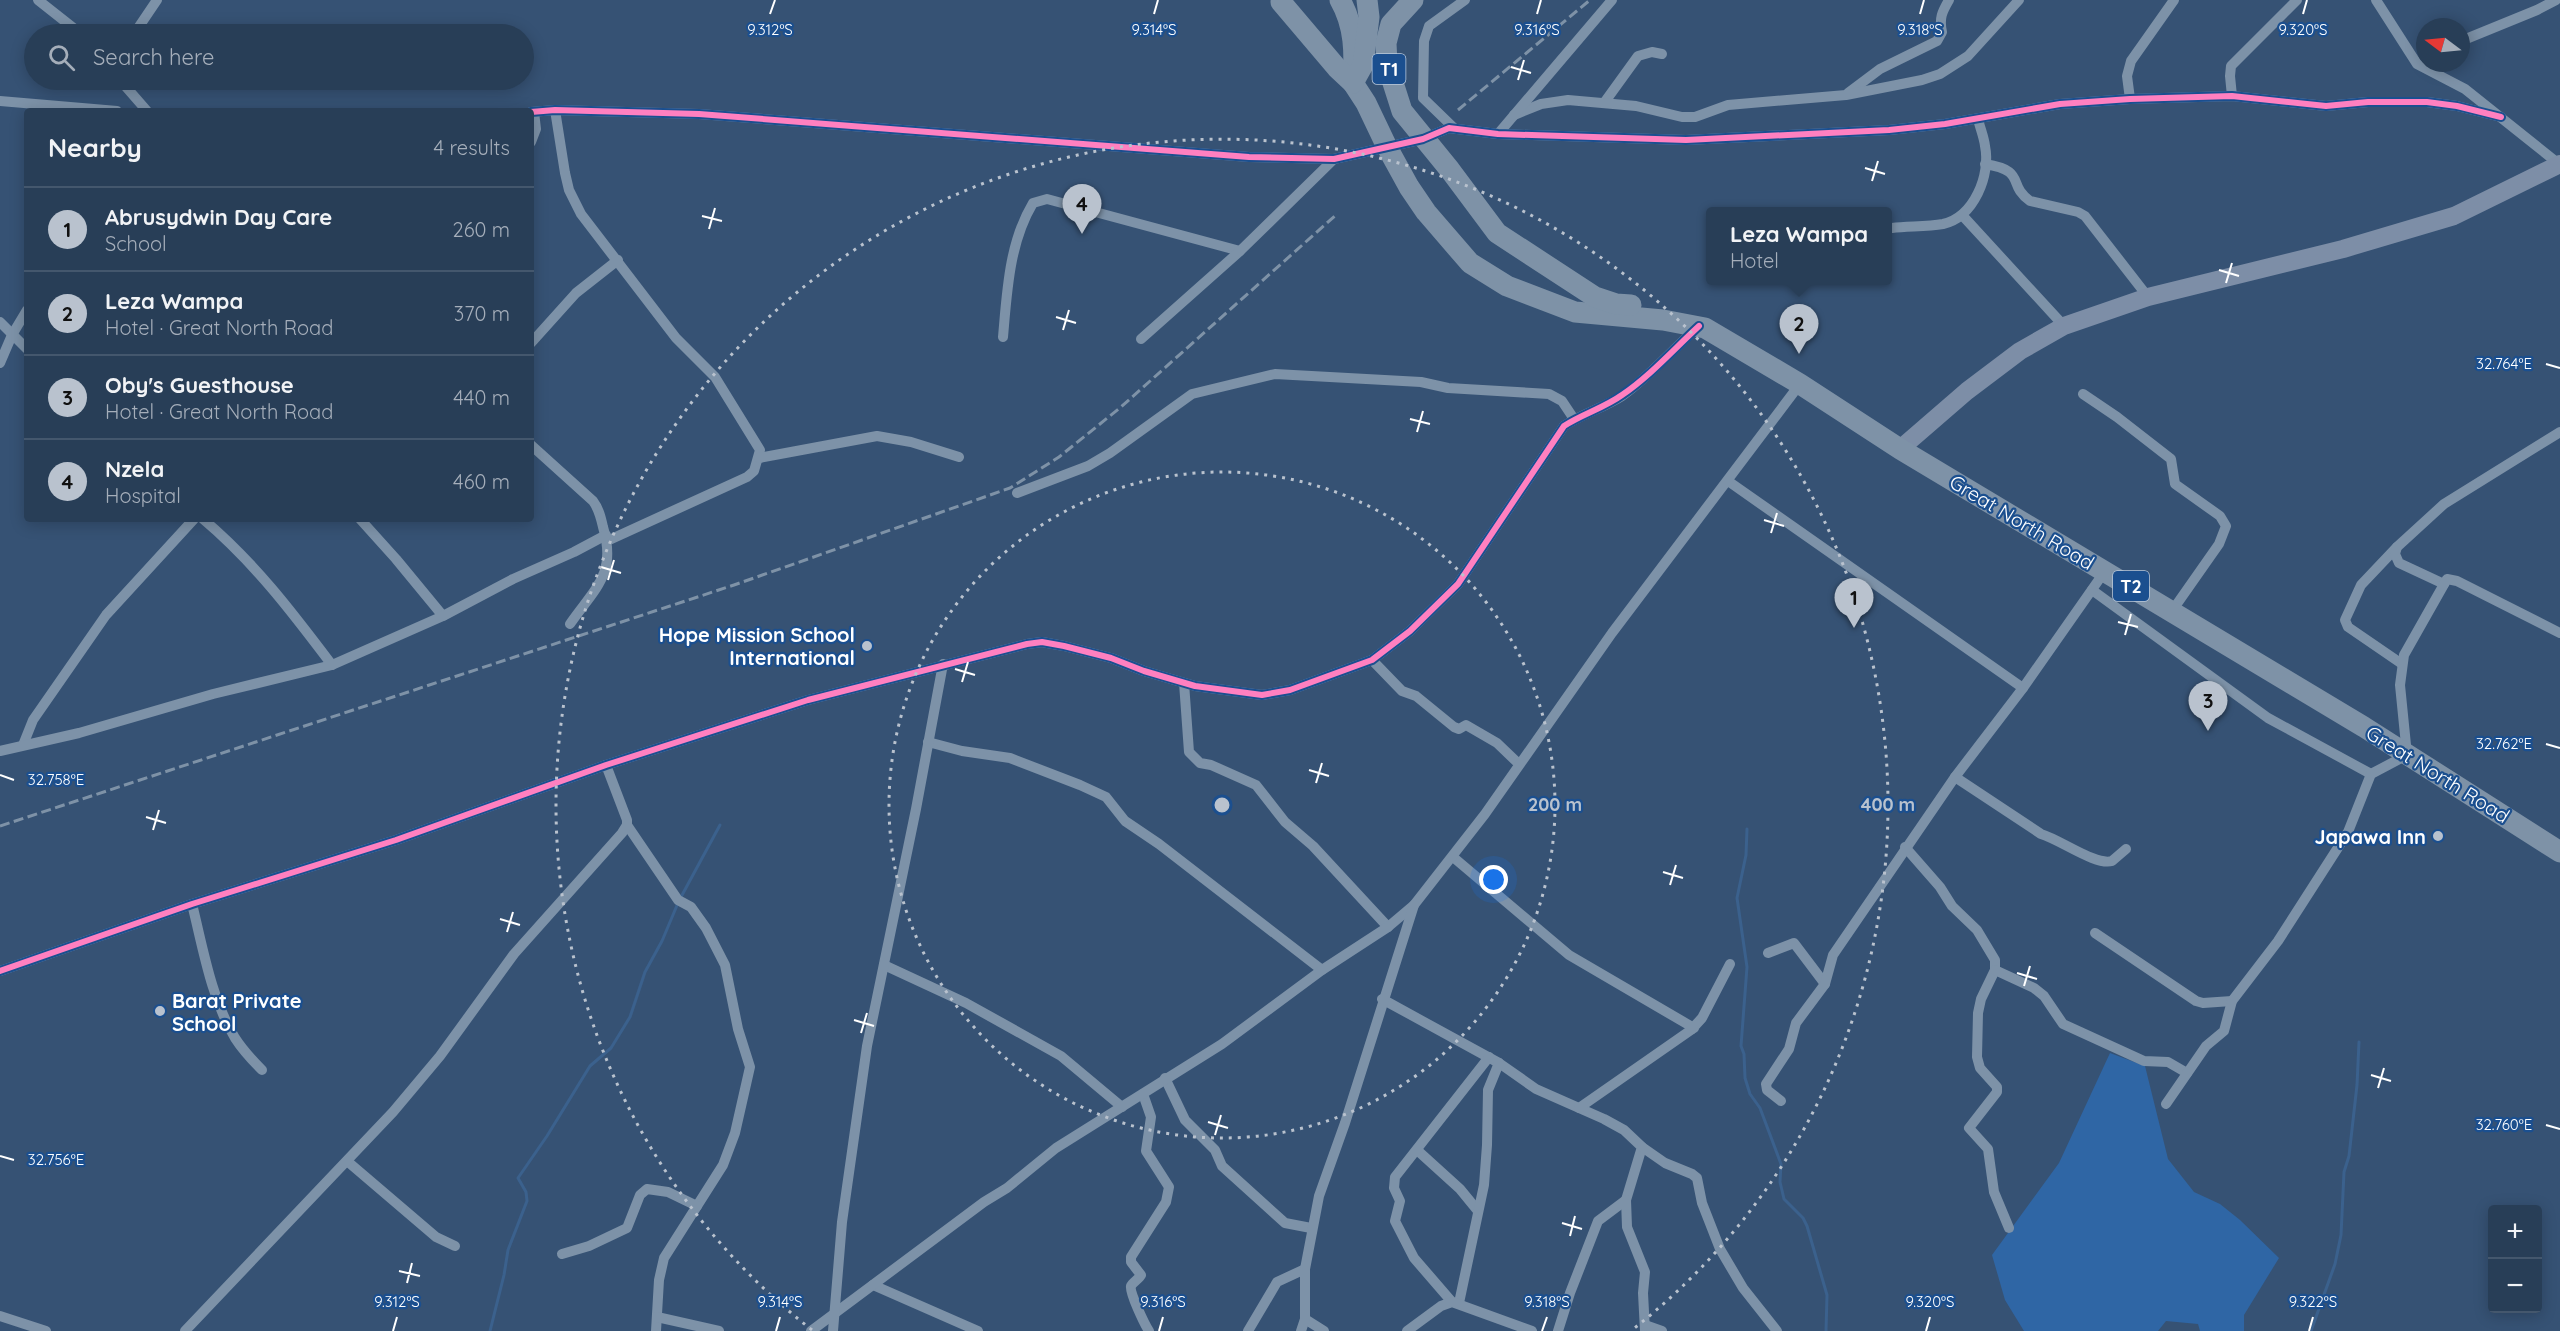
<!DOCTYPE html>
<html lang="en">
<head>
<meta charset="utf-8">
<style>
  body { margin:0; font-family:Quicksand,sans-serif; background:#30455d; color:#f1f3f6 }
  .controls { position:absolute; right:18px; bottom:18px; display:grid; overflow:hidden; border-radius:6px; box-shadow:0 3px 15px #0003 }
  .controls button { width:54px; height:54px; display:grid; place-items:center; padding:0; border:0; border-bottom:2px solid #44576d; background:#283e57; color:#f1f3f6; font:30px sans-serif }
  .compass { position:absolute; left:2416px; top:18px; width:54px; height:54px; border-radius:50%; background:#283e57; box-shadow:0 3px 15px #0003; rotate:286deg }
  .you { position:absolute; left:1494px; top:880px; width:21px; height:21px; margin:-15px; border:4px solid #fff; border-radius:50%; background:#1a73e8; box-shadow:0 0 0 9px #1a73e833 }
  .badge { display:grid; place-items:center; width:39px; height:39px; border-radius:50%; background:#b9c2ce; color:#111; font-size:20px; font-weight:700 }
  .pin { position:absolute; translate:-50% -50px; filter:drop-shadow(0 2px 3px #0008) }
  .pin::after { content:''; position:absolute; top:32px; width:21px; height:18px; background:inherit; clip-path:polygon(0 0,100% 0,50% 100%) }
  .popup { position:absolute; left:1706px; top:207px; width:186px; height:78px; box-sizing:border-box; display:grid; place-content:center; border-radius:6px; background:#283e57; filter:drop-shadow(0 2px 4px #0005); font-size:20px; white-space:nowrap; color:#a5aeba }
  .popup b { font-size:22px; color:#f1f3f6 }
  .popup::after { content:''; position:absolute; left:50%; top:100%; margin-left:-12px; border:12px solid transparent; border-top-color:#283e57 }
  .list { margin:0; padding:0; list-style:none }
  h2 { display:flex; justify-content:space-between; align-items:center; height:78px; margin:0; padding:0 24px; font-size:26px }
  h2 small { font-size:20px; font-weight:400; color:#a5aeba }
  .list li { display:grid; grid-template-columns:39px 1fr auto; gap:18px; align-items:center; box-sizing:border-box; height:84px; padding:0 24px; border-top:2px solid #44576d }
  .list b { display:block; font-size:22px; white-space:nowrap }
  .list p { margin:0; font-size:20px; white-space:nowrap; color:#a5aeba }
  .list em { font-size:20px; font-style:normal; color:#a5aeba }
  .icon { flex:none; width:33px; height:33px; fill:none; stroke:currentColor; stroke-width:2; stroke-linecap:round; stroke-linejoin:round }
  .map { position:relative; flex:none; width:2560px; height:1331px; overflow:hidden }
  .search { position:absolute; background:#283e57; box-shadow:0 3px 15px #0003; left:24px; top:24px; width:510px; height:66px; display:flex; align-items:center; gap:15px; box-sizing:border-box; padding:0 21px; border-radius:33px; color:#a5aeba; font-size:22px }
  .panel { position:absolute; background:#283e57; box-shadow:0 3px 15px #0003; left:24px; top:108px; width:510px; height:414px; border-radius:6px }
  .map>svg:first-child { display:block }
  .green { fill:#2f66a5 }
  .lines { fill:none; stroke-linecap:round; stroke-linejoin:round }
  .stream { stroke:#3b618d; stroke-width:3 }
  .street { stroke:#7d92a8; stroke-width:10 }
  .primary { stroke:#7d8ea7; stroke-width:18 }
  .highway { stroke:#7e92a7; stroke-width:21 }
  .rail { stroke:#7e92a7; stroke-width:3; stroke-dasharray:10 4.5; stroke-linecap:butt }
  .cycleway-casing { stroke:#1b4f8f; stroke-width:10 }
  .cycleway { stroke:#ff80c0; stroke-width:6 }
  .ticks { fill:none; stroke:#fff; stroke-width:2 }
  .ring { fill:none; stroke:#b9c2ce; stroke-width:3; stroke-dasharray:3 6 }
  .poi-dot { fill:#b9c2ce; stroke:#1b4f8f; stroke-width:2 }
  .labels { text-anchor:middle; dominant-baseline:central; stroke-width:4.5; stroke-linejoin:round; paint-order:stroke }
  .shield { fill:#1b4f8f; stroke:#bbcadd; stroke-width:1.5 }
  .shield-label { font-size:18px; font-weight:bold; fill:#fff }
  .street-label { font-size:20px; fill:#fff; stroke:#1b4f8f }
  .poi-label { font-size:20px; font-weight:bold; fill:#fff; stroke:#1b4f8f; text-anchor:end }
  .ticks-label { font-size:15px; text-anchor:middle; fill:#fff; stroke:#1b4f8f; stroke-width:4.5; stroke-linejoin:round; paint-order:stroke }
  .centre { fill:#b9c2ce; stroke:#1b4f8f; stroke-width:3 }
  .ring-label { font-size:18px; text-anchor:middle; font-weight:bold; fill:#b9c2ce; stroke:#1b4f8f; stroke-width:4.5; stroke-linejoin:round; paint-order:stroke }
</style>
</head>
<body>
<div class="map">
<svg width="2560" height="1331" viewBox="0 0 2560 1331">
  <rect width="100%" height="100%" fill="#365274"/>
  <path class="green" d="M2110,1053L2145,1066L2168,1159L2194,1192L2220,1204L2240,1220L2279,1258L2244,1315V1331H2200L2198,1324L2166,1321L2158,1331H2024L2005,1300L1992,1255L2059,1163Z"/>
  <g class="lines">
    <g class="stream">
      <path d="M1747,829L1746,855L1737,898L1747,967L1741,1046L1744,1054L1745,1078L1750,1094L1760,1108L1781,1164L1780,1182L1784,1199L1803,1218L1807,1226L1827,1295L1826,1331"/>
      <path d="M681,897L720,825"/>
      <path d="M490,1331L504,1275L508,1250L527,1201L526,1192L518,1178L547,1136L590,1066L611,1048L630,1017L645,972L662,941L678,903"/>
      <path d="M2311,1331L2335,1264L2341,1235L2344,1172L2349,1156L2357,1085L2359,1042"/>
    </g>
    <g class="street">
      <path d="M38,0L81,34"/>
      <path d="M2376,0L2417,64L2465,89L2559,164"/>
      <path d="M134,34L157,0"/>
      <path d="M2461,41L2537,10L2556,0"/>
      <path d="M120,80L147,111"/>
      <path d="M1848,93L1880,69L1937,41L1942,32C1939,18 1942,12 1949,0"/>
      <path d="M2232,96L2230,76L2231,66L2297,0"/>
      <path d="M2130,99L2127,76L2131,61L2174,0"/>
      <path d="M0,101L117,111"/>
      <path d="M1604,103L1638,56L1652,52L1662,54"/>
      <path d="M555,110L565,173L569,190L581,214L676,338L715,377L760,450L754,471L747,477L607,541"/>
      <path d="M531,112L555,110L699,114L1249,157L1334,159L1423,139L1449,128L1498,134L1686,140L1889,130L1945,124L2060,104L2130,99L2232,96L2326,106L2368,102H2427L2457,106L2501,117"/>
      <path d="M1514,115L1541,104L1568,100L1636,106L1682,117H1695L1728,105L1846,95L1922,80L1940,74L1968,56L2019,0"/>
      <path d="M1455,129L1423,98L1424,41L1429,26L1465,0"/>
      <path d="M1498,134L1612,0"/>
      <path d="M531,142L536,129L534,112"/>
      <path d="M1985,164C2028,171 2006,184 2030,201L2078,212L2085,216L2148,297"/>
      <path d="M1962,215L2064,326"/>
      <path d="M1892,228C1908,226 1926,227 1943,224C1974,217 1991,175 1985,146C1984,137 1980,128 1978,119"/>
      <path d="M0,322L27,349"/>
      <path d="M1003,337C1007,292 1009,243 1033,203L1047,199L1240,251"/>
      <path d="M1141,339L1240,251L1334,159"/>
      <path d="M531,343L576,293L618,260"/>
      <path d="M0,363L12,335L27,310"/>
      <path d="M2083,394L2117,417L2171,459L2175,484L2220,516L2226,526L2219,544L2172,611"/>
      <path d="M531,445L593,501C599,509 601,518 603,527C617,574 595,588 570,624"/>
      <path d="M759,458L877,436L911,442L959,457"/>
      <path d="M1728,481L2023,688"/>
      <path d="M1017,493L1088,466L1110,453L1192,394L1275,374L1421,382L1448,388L1549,394L1562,401L1574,419"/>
      <path d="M203,519C254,562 292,612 332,665"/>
      <path d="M360,519L396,559L443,616"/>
      <path d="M2397,547L2361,585L2345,620L2348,627L2402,664"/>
      <path d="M2444,584L2399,563L2395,554L2397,547L2444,504L2560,432"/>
      <path d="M2092,590L2268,718L2371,774"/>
      <path d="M1372,660L1402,691L1416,696L1454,727L1459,729L1466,725L1497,743L1519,764"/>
      <path d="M1184,683L1189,752L1200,763L1211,765L1256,785L1285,822L1313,846L1388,927"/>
      <path d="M928,742L962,751L1010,758L1080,785L1106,797L1125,821L1159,844L1322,970"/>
      <path d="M23,745L33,720L106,615L194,519"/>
      <path d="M0,751L79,733L213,694L332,665L443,616L513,579L574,552L606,535"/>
      <path d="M1955,777L2041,834C2061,840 2096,866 2112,861L2126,849"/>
      <path d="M627,825L678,900L691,907L706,928L725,965L738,1029L750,1067L735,1133L723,1165L664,1258L659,1280L656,1331"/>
      <path d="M1905,847L1940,887L1952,906L1977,930L1995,960V970L1981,999L1978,1013L1977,1057L1980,1068L1997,1087V1092L1969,1128L1988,1149L1994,1192L2009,1228"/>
      <path d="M1453,857L1569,955L1694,1028"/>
      <path d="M192,904C203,948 211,998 235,1038C242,1049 252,1060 262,1070"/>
      <path d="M2095,933L2196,1001L2203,1003L2232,1001"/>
      <path d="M1768,953L1794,943L1825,984"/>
      <path d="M884,965L966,1003L1061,1056L1122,1107"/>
      <path d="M1995,970L2034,988L2044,996L2063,1024L2144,1061L2168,1062L2187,1073"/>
      <path d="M0,971L192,904L396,840L606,765L808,700L1027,644L1042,642L1064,646L1111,658L1144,671L1195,686L1262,695L1290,690L1372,660L1410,631L1458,584L1564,426C1582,414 1603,408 1622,396C1649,377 1673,349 1698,327"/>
      <path d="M1382,999L1499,1063L1536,1089L1604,1119L1624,1130L1642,1147L1626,1200L1627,1227L1645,1272L1643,1293L1645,1331"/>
      <path d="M1165,1078L1185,1120L1215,1150L1222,1166L1285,1223L1311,1228"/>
      <path d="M1143,1094L1151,1117L1146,1151L1169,1187L1166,1202L1131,1257V1262L1141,1275C1139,1279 1133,1282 1131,1286C1129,1292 1145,1325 1149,1331"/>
      <path d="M1781,1101L1767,1090L1766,1084L1789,1049L1796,1023L1825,984L1833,955L1955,777L2023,688L2105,571"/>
      <path d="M2166,1104L2206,1046L2224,1031L2232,1001L2278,941L2348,832L2371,774L2407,755L2400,685L2404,655L2447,579L2457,581L2560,633"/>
      <path d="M1579,1108L1691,1030L1702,1018L1730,964"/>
      <path d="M1642,1147L1665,1163L1692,1174L1697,1178L1702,1203L1720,1249L1743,1288L1777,1331"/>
      <path d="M1417,1150L1460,1189L1478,1211"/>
      <path d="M347,1161L436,1237L455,1246"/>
      <path d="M562,1254L589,1246L627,1228L640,1195L647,1189L668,1192L697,1206"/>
      <path d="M873,1285L978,1331"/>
      <path d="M1452,1302L1414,1258L1395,1221L1400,1201L1394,1188L1395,1177L1489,1057"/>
      <path d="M1459,1303L1484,1185L1487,1145L1488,1090L1499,1063"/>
      <path d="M0,1316L46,1331"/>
      <path d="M657,1317L719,1331"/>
      <path d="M1305,1319L1324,1331"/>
      <path d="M1645,1325L1662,1331"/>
      <path d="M185,1331L393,1112L440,1056L514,954L622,833L627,825V820L606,765"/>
      <path d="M811,1331L984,1202L1007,1188L1056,1148L1222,1044L1322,970L1388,927L1414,905L1485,814L1612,633L1800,384"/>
      <path d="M833,1331L842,1222L867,1046L916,809L943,664"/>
      <path d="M1248,1331L1277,1282L1305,1269"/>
      <path d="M1301,1331L1305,1319V1269L1319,1196L1345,1123L1414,905"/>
      <path d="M1407,1331L1441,1306L1452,1302L1532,1331"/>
      <path d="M1558,1331L1570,1293L1598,1221L1626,1200"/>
    </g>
    <path class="primary" d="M1900,449L1967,391L2020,351L2064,326L2148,297L2343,249L2454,216L2560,164"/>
    <g class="highway">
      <path d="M1340,0C1355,26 1355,54 1353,83L1366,103L1387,147L1409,187L1426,212L1470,263L1507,286L1575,312L1663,320L1705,328L1800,384L1900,449L2364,727L2560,852"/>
      <path d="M1413,0L1391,24L1386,43L1387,64L1402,111L1450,170L1497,233L1595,297L1616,304L1631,305"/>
      <path d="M1281,2L1337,68L1353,83L1363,65L1369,17L1367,0"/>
    </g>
    <g class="rail">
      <path d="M1458,110L1590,0"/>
      <path d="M0,826L734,585L1010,488L1059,457L1121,407L1337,214"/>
    </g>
    <g class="cycleway-casing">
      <g id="cycleway">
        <path d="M531,112L555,110L699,114L1249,157L1334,159L1423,139L1449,128L1498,134L1686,140L1889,130L1945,124L2060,104L2130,99L2232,96L2326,106L2368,102H2427L2457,106L2501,117"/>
        <path d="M0,971L192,904L396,840L606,765L808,700L1027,644L1042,642L1064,646L1111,658L1144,671L1195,686L1262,695L1290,690L1372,660L1410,631L1458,584L1564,426C1582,414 1604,408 1622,395C1650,376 1674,349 1699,326"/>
      </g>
    </g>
    <use href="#cycleway" class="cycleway"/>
  </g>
  <path class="ticks" d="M770,14L775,0M1154,14L1158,0M1537,14L1541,0M1920,14L1924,0M2303,14L2307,0M1511,67L1531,73M1518,80L1524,60M1865,168L1885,174M1872,181L1878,161M702,216L722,221M709,229L715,208M2219,270L2239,276M2226,283L2232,263M1056,317L1076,323M1063,330L1069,310M2546,364L2560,368M1410,419L1430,424M1417,432L1423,411M1764,520L1784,526M1771,533L1777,513M601,567L621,573M608,580L614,560M2118,622L2138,627M2125,635L2131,614M955,669L975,675M962,682L968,662M2546,744L2560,748M1309,770L1329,776M0,775L14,780M1316,783L1322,763M146,817L166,823M153,830L159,810M1663,872L1683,878M1670,885L1676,865M500,919L520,925M507,932L513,912M2017,973L2037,979M2024,986L2030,966M854,1020L874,1026M861,1033L867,1013M2371,1075L2391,1081M2378,1088L2384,1068M1208,1122L1228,1128M2546,1125L2560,1129M1215,1135L1221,1115M0,1156L14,1160M1562,1223L1582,1229M1570,1236L1575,1216M399,1271L420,1276M407,1283L412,1263M393,1331L397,1317M776,1331L780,1317M1159,1331L1163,1317M1542,1331L1547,1317M1926,1331L1930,1317M2309,1331L2313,1317"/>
  <g class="ring">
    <circle cx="1222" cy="805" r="333"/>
    <path d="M812 1330A666 666 0 1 1 1632 1330"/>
  </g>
  <g class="poi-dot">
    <circle cx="867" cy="646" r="6"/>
    <circle cx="2438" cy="836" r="6"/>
    <circle cx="160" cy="1011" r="6"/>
  </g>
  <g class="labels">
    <g class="shield">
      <rect x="1372.5" y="54" width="33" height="30" rx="4.5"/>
      <rect x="2113" y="571" width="36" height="30" rx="4.5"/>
    </g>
    <g class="shield-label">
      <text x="1389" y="69">T1</text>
      <text x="2131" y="586">T2</text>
    </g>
    <g class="street-label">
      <text transform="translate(2022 522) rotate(31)">Great North Road</text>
      <text transform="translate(2438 774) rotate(32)">Great North Road</text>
    </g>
    <g class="poi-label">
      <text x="855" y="634">Hope Mission School<tspan x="855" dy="23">International</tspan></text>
      <text x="2426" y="836">Japawa Inn</text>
      <text x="172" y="1000" text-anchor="start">Barat Private<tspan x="172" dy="23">School</tspan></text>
    </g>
  </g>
  <g class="ticks-label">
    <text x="770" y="35">9.312°S</text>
    <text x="1154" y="35">9.314°S</text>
    <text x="1537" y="35">9.316°S</text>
    <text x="1920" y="35">9.318°S</text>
    <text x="2303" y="35">9.320°S</text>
    <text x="2504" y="369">32.764°E</text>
    <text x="2504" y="749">32.762°E</text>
    <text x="56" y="785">32.758°E</text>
    <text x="2504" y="1130">32.760°E</text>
    <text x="56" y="1165">32.756°E</text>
    <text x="397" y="1307">9.312°S</text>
    <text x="780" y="1307">9.314°S</text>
    <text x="1163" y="1307">9.316°S</text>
    <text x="1547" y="1307">9.318°S</text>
    <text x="1930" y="1307">9.320°S</text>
    <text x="2313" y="1307">9.322°S</text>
  </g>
  <circle cx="1222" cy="805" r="9" class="centre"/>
  <g class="ring-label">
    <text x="1555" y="811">200 m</text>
    <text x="1888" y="811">400 m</text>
  </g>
</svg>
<div class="controls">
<button>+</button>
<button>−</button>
</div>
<svg class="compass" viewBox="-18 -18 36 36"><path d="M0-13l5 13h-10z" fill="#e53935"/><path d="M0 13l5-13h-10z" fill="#a5aeba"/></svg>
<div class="you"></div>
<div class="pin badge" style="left:1854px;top:628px">1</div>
<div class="pin badge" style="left:1799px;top:354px">2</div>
<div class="popup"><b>Leza Wampa</b>Hotel</div>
<div class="pin badge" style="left:2208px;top:731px">3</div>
<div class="pin badge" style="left:1082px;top:234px">4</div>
<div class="search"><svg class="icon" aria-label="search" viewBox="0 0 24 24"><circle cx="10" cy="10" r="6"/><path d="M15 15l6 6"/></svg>Search here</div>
<section class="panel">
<h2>Nearby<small>4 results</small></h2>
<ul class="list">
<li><span class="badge">1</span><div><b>Abrusydwin Day Care</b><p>School</p></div><em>260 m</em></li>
<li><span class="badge">2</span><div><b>Leza Wampa</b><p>Hotel · Great North Road</p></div><em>370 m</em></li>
<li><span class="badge">3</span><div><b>Oby's Guesthouse</b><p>Hotel · Great North Road</p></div><em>440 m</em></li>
<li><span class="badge">4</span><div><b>Nzela</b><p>Hospital</p></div><em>460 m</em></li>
</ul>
</section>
</div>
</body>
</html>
